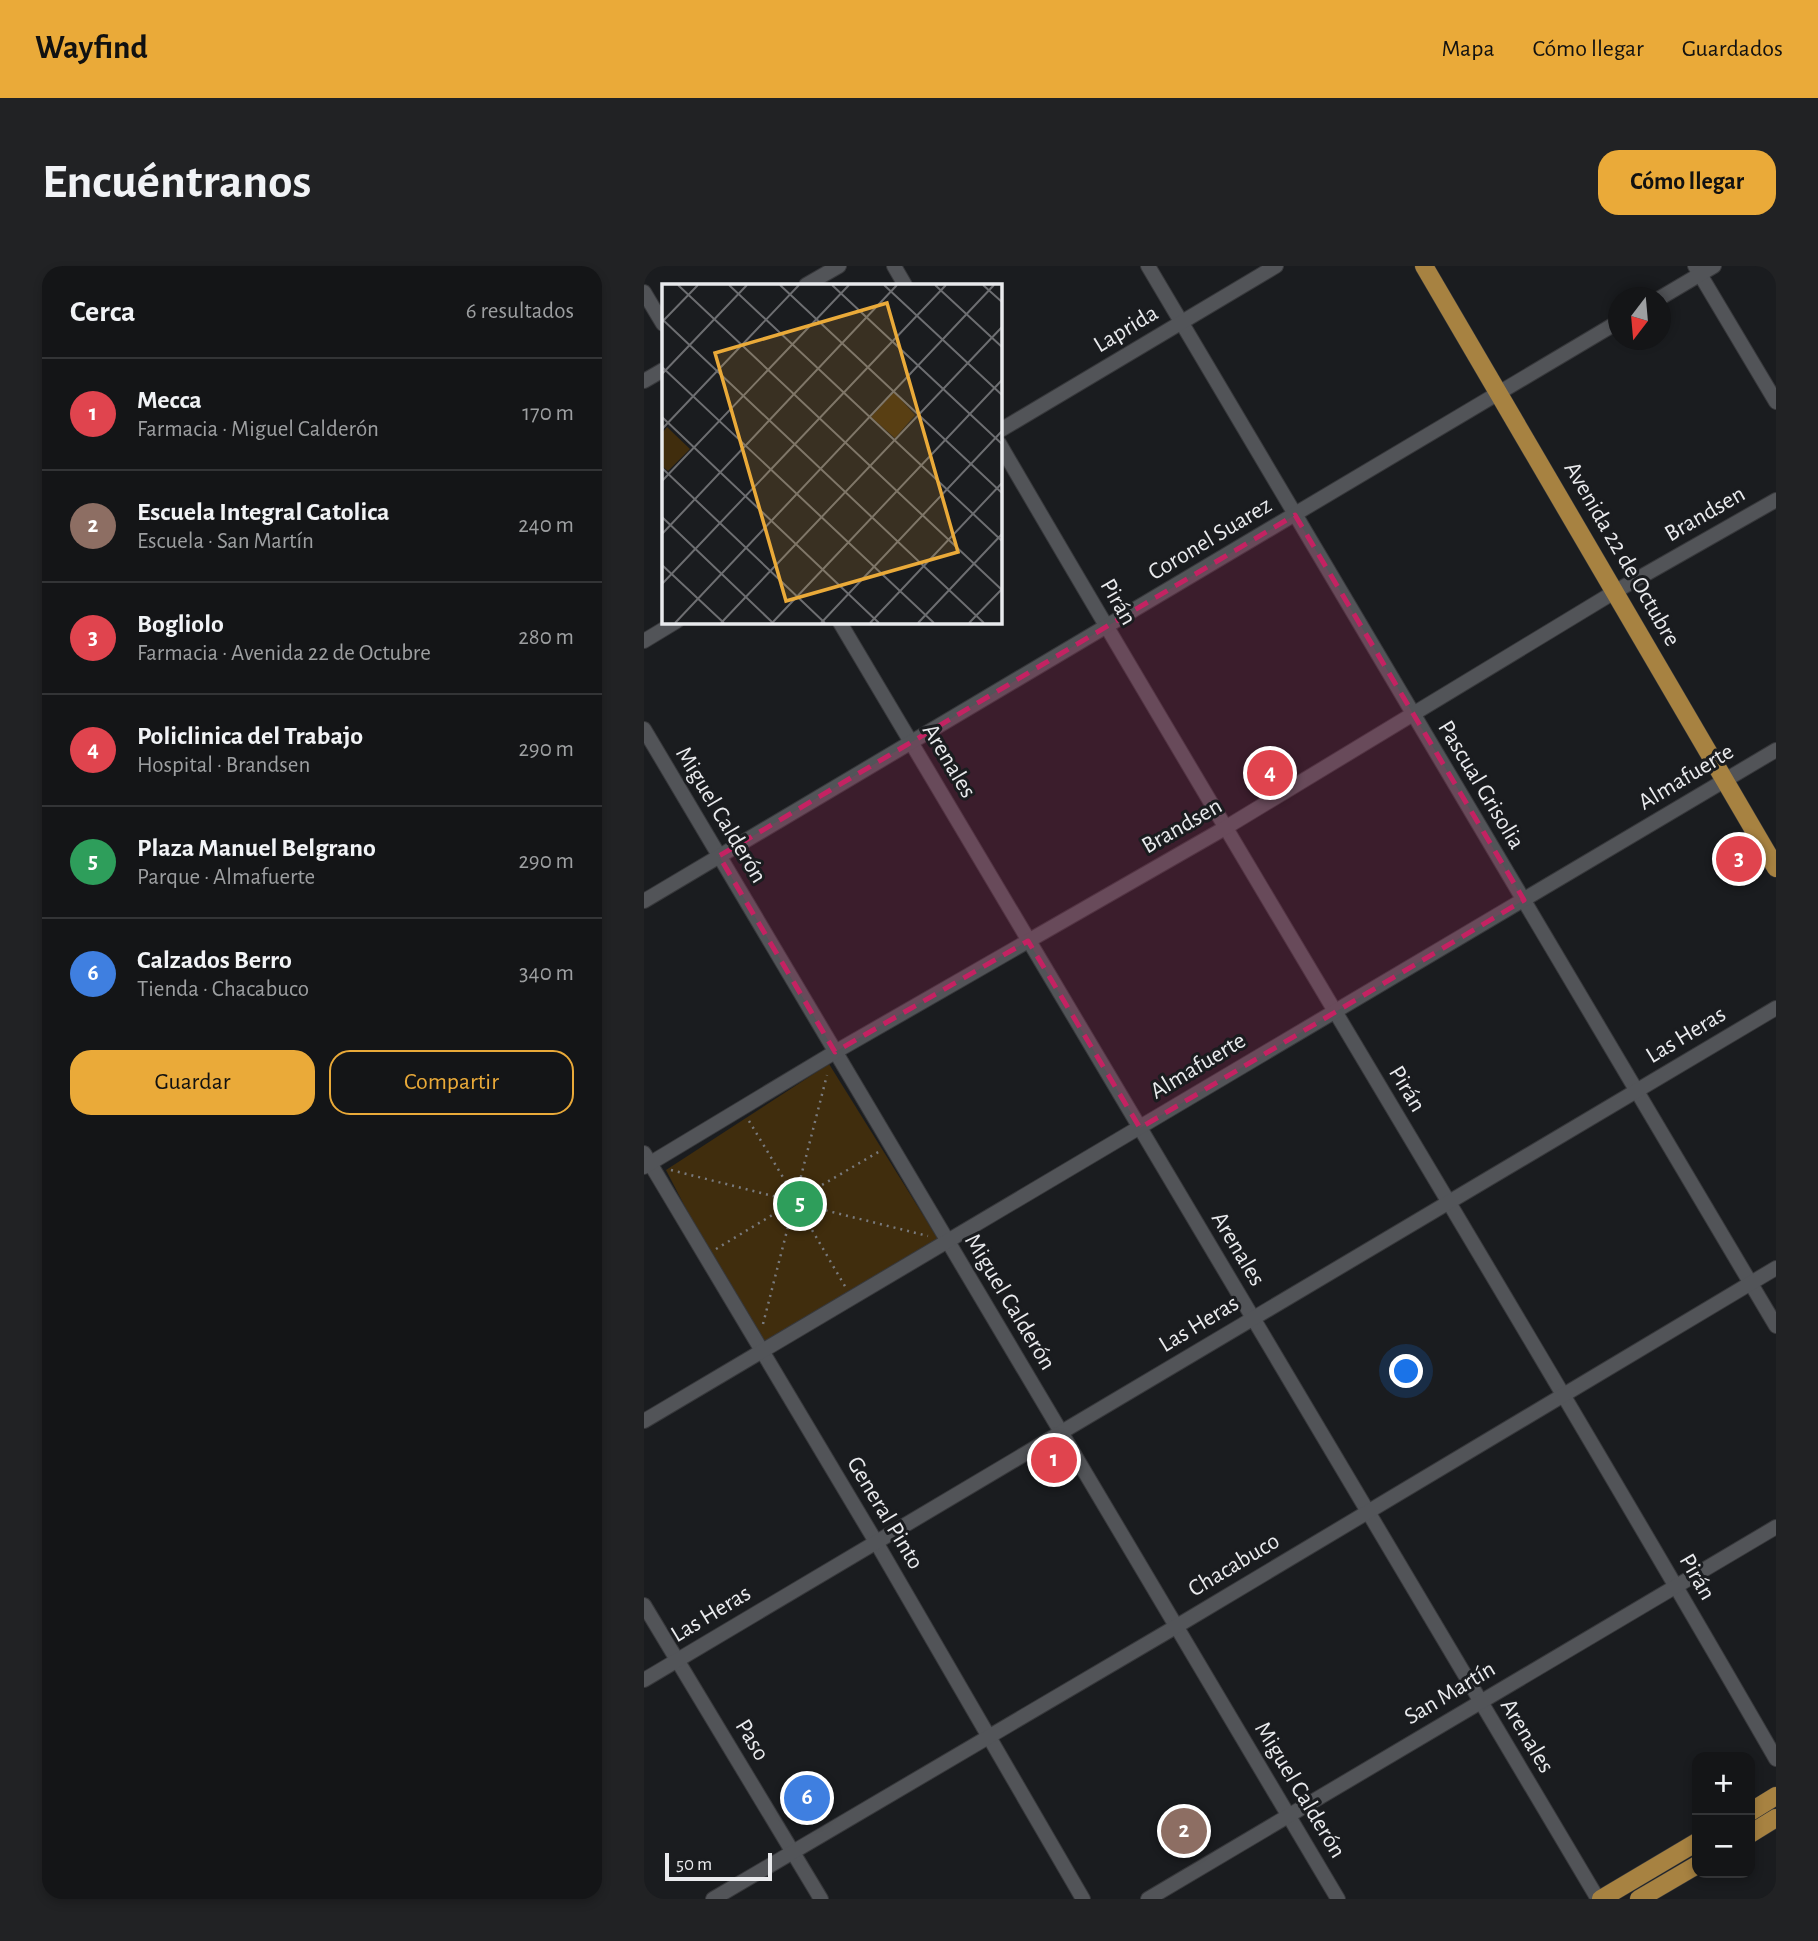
<!DOCTYPE html>
<html lang="es">
<head>
<meta charset="utf-8">
<style>
  body { margin:0; font-family:"Alegreya Sans",sans-serif; background:#212224; color:#f1f3f6 }
  .controls { position:absolute; right:21px; bottom:21px; display:grid; overflow:hidden; border-radius:14px; box-shadow:0 4px 10px #0003 }
  .controls button { width:63px; height:63px; display:grid; place-items:center; padding:0; border:0; border-bottom:2px solid #333436; background:#141517; color:#f1f3f6; font:35px sans-serif }
  .compass { position:absolute; left:964px; top:21px; width:63px; height:63px; border-radius:50%; background:#141517; box-shadow:0 4px 10px #0003; rotate:196deg }
  .scale { position:absolute; left:21px; bottom:18px; width:107px; box-sizing:border-box; padding-left:7px; border:4px solid #e9eaed; border-top:0; font-size:19px; line-height:24px; white-space:nowrap; color:#e9eaed; -webkit-text-stroke:5px #1a1c1f; paint-order:stroke }
  .you { position:absolute; left:763px; top:1106px; width:24px; height:24px; margin:-18px; border:5px solid #fff; border-radius:50%; background:#1a73e8; box-shadow:0 0 0 10px #1a73e833 }
  .badge { display:grid; place-items:center; width:46px; height:46px; border-radius:50%; background:#eaaa39; color:#fff; font-size:23px; font-weight:700 }
  .pin { position:absolute; translate:-50% -50%; border:4px solid #fff; box-shadow:0 2px 7px #0006 }
  .list { margin:0; padding:0; list-style:none }
  h2 { display:flex; justify-content:space-between; align-items:center; height:91px; margin:0; padding:0 28px; font-size:30px }
  h2 small { font-size:23px; font-weight:400; color:#9d9fa1 }
  .list li { display:grid; grid-template-columns:46px 1fr auto; gap:21px; align-items:center; box-sizing:border-box; height:112px; padding:0 28px; border-top:2px solid #333436 }
  .list b { display:block; font-size:26px; white-space:nowrap }
  .list p { margin:0; font-size:23px; white-space:nowrap; color:#9d9fa1 }
  .list em { font-size:23px; font-style:normal; color:#9d9fa1 }
  .actions { display:flex; gap:14px; padding:21px 28px }
  .actions a { flex:1; padding:16px 0; border:2px solid #eaaa39; border-radius:21px; text-align:center; font-size:24px; color:#eaaa39 }
  .actions .main { background:#eaaa39; color:#111 }
  .map { position:relative; flex:none; width:1132px; height:1633px; overflow:hidden; border-radius:21px }
  header { display:flex; align-items:center; gap:42px; box-sizing:border-box; height:98px; padding:0 35px; background:#eaaa39; color:#111 }
  header strong { font-size:33px }
  nav { display:flex; gap:38px; margin-inline-start:auto; font-size:24px }
  .intro { display:flex; align-items:center; justify-content:space-between; box-sizing:border-box; height:168px; padding:0 42px }
  h1 { margin:0; font-size:49px }
  .button { padding:18px 32px; border-radius:21px; background:#eaaa39; color:#111; font-size:24px; font-weight:700 }
  main { display:flex; gap:42px; padding:0 42px }
  aside { flex:1; background:#141517; border-radius:21px; box-shadow:0 4px 10px #0003 }
  .map>svg:first-child { display:block }
  .green { fill:#402d0d }
  .building { fill:#2d3c64; stroke:#57595d; stroke-width:2 }
  .lines { fill:none; stroke-linecap:round; stroke-linejoin:round }
  .minor-casing { stroke:#37383b; stroke-width:16 }
  .major-casing { stroke:#37383b; stroke-width:19 }
  .path { stroke:#797a7d; stroke-width:2.5; stroke-dasharray:2 5; stroke-linecap:butt }
  .minor { stroke:#525458; stroke-width:14 }
  .major { stroke:#a78241; stroke-width:18 }
  .marked { fill:#c42262; fill-opacity:0.2; stroke:#c42262; stroke-width:5; stroke-dasharray:14 9; stroke-linejoin:round }
  .labels { text-anchor:middle; dominant-baseline:central; stroke-width:6; stroke-linejoin:round; paint-order:stroke }
  .street-label { font-size:24px; fill:#e9eaed; stroke:#1a1c1f }
  .inset-road { fill:none; stroke:#6d6e71; stroke-width:2 }
  .view { fill:#eaaa39; fill-opacity:0.15; stroke:#eaaa39; stroke-width:3.5 }
  .inset-edge { fill:none; stroke:#e9eaed; stroke-width:3.5 }
</style>
</head>
<body>
<header>
<strong>Wayfind</strong>
<nav><a>Mapa</a><a>Cómo llegar</a><a>Guardados</a></nav>
</header>
<div class="intro"><h1>Encuéntranos</h1><a class="button">Cómo llegar</a></div>
<main>
<aside>
<h2>Cerca<small>6 resultados</small></h2>
<ul class="list">
<li><span class="badge" style="background:#e0444e">1</span><div><b>Mecca</b><p>Farmacia · Miguel Calderón</p></div><em>170 m</em></li>
<li><span class="badge" style="background:#8d6e63">2</span><div><b>Escuela Integral Catolica</b><p>Escuela · San Martín</p></div><em>240 m</em></li>
<li><span class="badge" style="background:#e0444e">3</span><div><b>Bogliolo</b><p>Farmacia · Avenida 22 de Octubre</p></div><em>280 m</em></li>
<li><span class="badge" style="background:#e0444e">4</span><div><b>Policlinica del Trabajo</b><p>Hospital · Brandsen</p></div><em>290 m</em></li>
<li><span class="badge" style="background:#2e9e5b">5</span><div><b>Plaza Manuel Belgrano</b><p>Parque · Almafuerte</p></div><em>290 m</em></li>
<li><span class="badge" style="background:#3f7fe0">6</span><div><b>Calzados Berro</b><p>Tienda · Chacabuco</p></div><em>340 m</em></li>
</ul>
<div class="actions"><a class="main">Guardar</a><a>Compartir</a></div>
</aside>
<div class="map">
<svg width="1132" height="1633" viewBox="0 0 1132 1633">
  <rect width="100%" height="100%" fill="#1a1c1f"/>
  <path class="green" d="M185,798L294,973L114,1082L22,904Z"/>
  <path class="building" d="M636,486L643,499L637,502L635,512L624,518L613,502Z"/>
  <g class="lines">
    <g class="minor-casing">
      <g id="minor">
        <path d="M250,0L261,19"/>
        <path d="M504,0L1132,1060"/>
        <path d="M1051,0L1132,136"/>
        <path d="M162,19L195,0"/>
        <path d="M0,26L19,58"/>
        <path d="M1016,32L1070,0"/>
        <path d="M0,115L19,104"/>
        <path d="M355,165L632,0"/>
        <path d="M355,177C611,617 878,1052 1132,1493"/>
        <path d="M195,355L954,1633"/>
        <path d="M0,375L33,355"/>
        <path d="M0,463L694,1633"/>
        <path d="M0,635L974,56"/>
        <path d="M0,887L232,1276L439,1633"/>
        <path d="M0,901L191,786L581,562L972,325L1132,234"/>
        <path d="M0,1155L1132,484"/>
        <path d="M0,1339L177,1633"/>
        <path d="M0,1414L1132,742"/>
        <path d="M69,1633L533,1360L1132,1002"/>
        <path d="M504,1633L1132,1261"/>
      </g>
    </g>
    <g class="major-casing">
      <g id="major">
        <path d="M780,0L1132,602"/>
        <path d="M1106,1546L1132,1530"/>
        <path d="M1106,1568L1132,1552"/>
        <path d="M957,1633L1053,1576"/>
        <path d="M995,1633L1053,1599"/>
      </g>
    </g>
    <g class="path">
      <path d="M105,855L143,918"/>
      <path d="M27,904L133,931"/>
      <circle cx="151" cy="935" r="18"/>
      <path d="M155,918L183,809"/>
      <path d="M166,926L236,885"/>
      <path d="M168,941L284,970"/>
      <path d="M161,952L202,1022"/>
      <path d="M72,983L135,945"/>
      <path d="M119,1058L146,953"/>
    </g>
    <use href="#minor" class="minor"/>
    <use href="#major" class="major"/>
  </g>
  <path class="marked" d="M651,249L880,634L496,862L384,675L191,786L75,590Z"/>
  <g class="labels">
    <g class="street-label">
      <text transform="translate(482 63) rotate(-31)">Laprida</text>
      <text transform="translate(1061 248) rotate(-30)">Brandsen</text>
      <text transform="translate(566 273) rotate(-31)">Coronel Suarez</text>
      <text transform="translate(978 288) rotate(60)">Avenida 22 de Octubre</text>
      <text transform="translate(474 336) rotate(60)">Pirán</text>
      <text transform="translate(305 495) rotate(59)">Arenales</text>
      <text transform="translate(1042 511) rotate(-31)">Almafuerte</text>
      <text transform="translate(837 519) rotate(59)">Pascual Grisolia</text>
      <text transform="translate(77 549) rotate(59)">Miguel Calderón</text>
      <text transform="translate(538 560) rotate(-30)">Brandsen</text>
      <text transform="translate(1042 769) rotate(-31)">Las Heras</text>
      <text transform="translate(554 800) rotate(-31)">Almafuerte</text>
      <text transform="translate(763 823) rotate(59)">Pirán</text>
      <text transform="translate(594 983) rotate(59)">Arenales</text>
      <text transform="translate(366 1036) rotate(59)">Miguel Calderón</text>
      <text transform="translate(555 1058) rotate(-31)">Las Heras</text>
      <text transform="translate(241 1247) rotate(59)">General Pinto</text>
      <text transform="translate(590 1299) rotate(-31)">Chacabuco</text>
      <text transform="translate(1053 1311) rotate(60)">Pirán</text>
      <text transform="translate(67 1348) rotate(-31)">Las Heras</text>
      <text transform="translate(806 1427) rotate(-31)">San Martín</text>
      <text transform="translate(883 1470) rotate(59)">Arenales</text>
      <text transform="translate(108 1474) rotate(59)">Paso</text>
      <text transform="translate(656 1524) rotate(59)">Miguel Calderón</text>
    </g>
  </g>
  <g transform="translate(18 18)">
    <rect width="340" height="340" fill="#1a1c1f"/>
    <path d="M232,108L253,131L233,154L209,133ZM5,143L28,165L6,187L0,182V149Z" fill="#402d0d"/>
    <path class="inset-road" d="M16,1L340,306M67,1L340,257M118,1L340,209M170,1L340,160M222,1L340,111M273,1L340,63M321,1L340,18M0,35L322,339M0,38L36,1M0,83L272,339M0,90L85,1M0,133L217,339M0,145L137,1M0,184L163,339M0,197L187,1M0,233L111,339M0,250L235,1M0,281L62,339M0,300L284,1M13,339L332,1M59,339L340,43M110,339L340,96M159,339L340,147M208,339L340,199M256,339L340,250M307,339L340,305"/>
    <path class="view" d="M225,19L296,268L124,317L53,69Z"/>
    <rect width="340" height="340" class="inset-edge"/>
  </g>
</svg>
<div class="controls">
<button>+</button>
<button>−</button>
</div>
<svg class="compass" viewBox="-18 -18 36 36"><path d="M0-13l5 13h-10z" fill="#e53935"/><path d="M0 13l5-13h-10z" fill="#9d9fa1"/></svg>
<div class="scale">50 m</div>
<div class="you"></div>
<div class="pin badge" style="left:410px;top:1194px;background:#e0444e">1</div>
<div class="pin badge" style="left:540px;top:1565px;background:#8d6e63">2</div>
<div class="pin badge" style="left:1095px;top:593px;background:#e0444e">3</div>
<div class="pin badge" style="left:626px;top:507px;background:#e0444e">4</div>
<div class="pin badge" style="left:156px;top:938px;background:#2e9e5b">5</div>
<div class="pin badge" style="left:163px;top:1532px;background:#3f7fe0">6</div>
</div>
</main>
</body>
</html>
